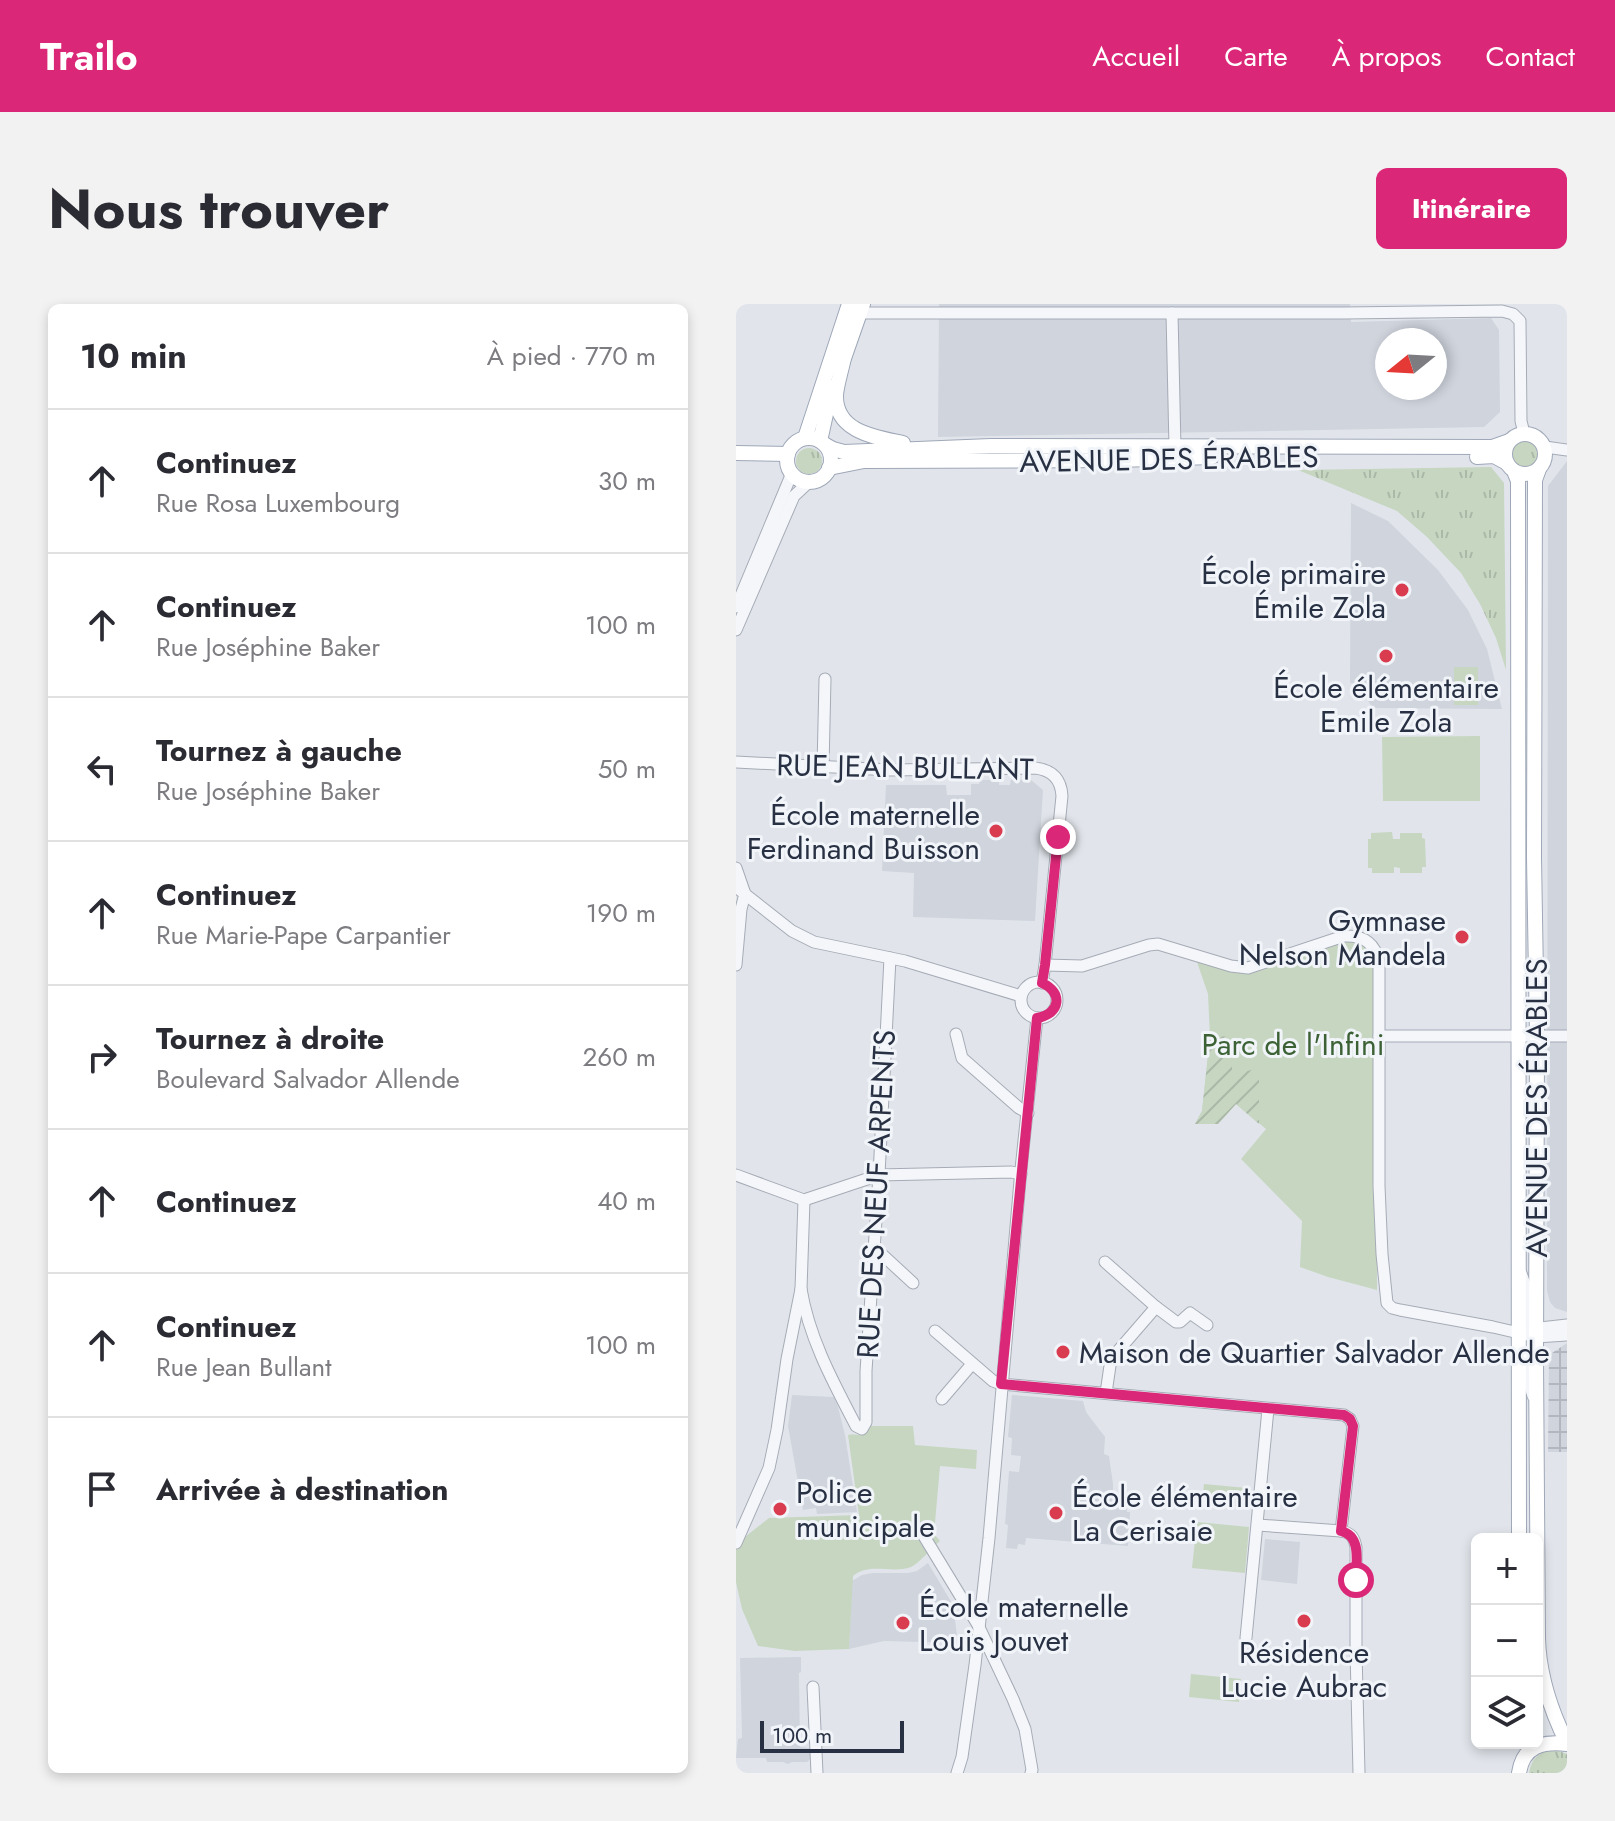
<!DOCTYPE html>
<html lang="fr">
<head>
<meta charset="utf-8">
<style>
  body { margin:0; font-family:Jost,sans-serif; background:#f2f2f3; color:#2b2b33 }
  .controls { position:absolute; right:24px; bottom:24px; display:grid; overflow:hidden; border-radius:12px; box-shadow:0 4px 12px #0003 }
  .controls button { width:72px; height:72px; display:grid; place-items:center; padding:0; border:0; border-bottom:2px solid #e1e1e2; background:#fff; color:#2b2b33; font:40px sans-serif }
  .compass { position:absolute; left:639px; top:24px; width:72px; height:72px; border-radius:50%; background:#fff; box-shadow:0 4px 12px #0003; rotate:252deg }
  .scale { position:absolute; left:24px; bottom:20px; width:144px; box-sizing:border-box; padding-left:8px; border:4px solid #283144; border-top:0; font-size:22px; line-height:28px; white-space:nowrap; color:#283144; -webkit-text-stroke:6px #f1f4f8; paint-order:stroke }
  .stop { position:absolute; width:24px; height:24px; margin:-18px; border:6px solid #db2777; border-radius:50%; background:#fff }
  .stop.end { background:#db2777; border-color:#fff; box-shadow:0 2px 8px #0008 }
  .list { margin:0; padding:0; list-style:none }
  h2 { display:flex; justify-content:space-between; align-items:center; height:104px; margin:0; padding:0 32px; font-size:34px }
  h2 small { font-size:26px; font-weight:400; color:#7c7c81 }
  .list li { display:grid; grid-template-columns:52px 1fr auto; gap:24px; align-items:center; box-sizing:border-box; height:144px; padding:0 32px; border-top:2px solid #e1e1e2 }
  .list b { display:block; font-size:30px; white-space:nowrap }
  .list p { margin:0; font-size:26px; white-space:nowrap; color:#7c7c81 }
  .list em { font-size:26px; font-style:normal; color:#7c7c81 }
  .icon { flex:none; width:44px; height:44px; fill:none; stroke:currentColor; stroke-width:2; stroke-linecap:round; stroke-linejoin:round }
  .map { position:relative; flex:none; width:831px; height:1469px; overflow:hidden; border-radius:12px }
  header { display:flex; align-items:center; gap:48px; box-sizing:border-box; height:112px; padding:0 40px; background:#db2777; color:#fff }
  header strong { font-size:38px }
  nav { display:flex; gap:44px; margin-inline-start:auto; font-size:28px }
  .intro { display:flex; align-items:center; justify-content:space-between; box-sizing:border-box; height:192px; padding:0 48px }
  h1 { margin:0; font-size:56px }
  .button { padding:20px 36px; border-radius:12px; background:#db2777; color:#fff; font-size:28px; font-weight:700 }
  main { display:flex; gap:48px; padding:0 48px }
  aside { flex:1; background:#fff; border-radius:12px; box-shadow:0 4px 12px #0003 }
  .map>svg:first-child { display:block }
  .built { fill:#cfd4dd; fill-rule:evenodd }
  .industrial { fill:url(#industrial-grid) }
  .grass { fill:url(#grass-tufts) }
  .park { fill:#c6d6c1 }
  .garden { fill:url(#garden-furrows) }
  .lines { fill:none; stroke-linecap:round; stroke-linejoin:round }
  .minor-casing { stroke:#a6abb6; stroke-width:13 }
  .major-casing { stroke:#9fa8b8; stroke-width:16 }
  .minor { stroke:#f4f6f9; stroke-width:11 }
  .major { stroke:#fff; stroke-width:14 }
  .route { stroke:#db2777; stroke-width:10 }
  .poi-dot { fill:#da3c4f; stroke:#f1f4f8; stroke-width:3 }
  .labels { text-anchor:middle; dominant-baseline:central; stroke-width:6; stroke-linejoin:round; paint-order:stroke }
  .street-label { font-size:30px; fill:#283144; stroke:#f1f4f8 }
  .poi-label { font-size:30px; fill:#283144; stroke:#f1f4f8; text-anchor:start }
  .park-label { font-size:30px; fill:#3b6134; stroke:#f1f4f8 }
</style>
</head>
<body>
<header>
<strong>Trailo</strong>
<nav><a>Accueil</a><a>Carte</a><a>À propos</a><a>Contact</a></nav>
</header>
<div class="intro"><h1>Nous trouver</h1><a class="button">Itinéraire</a></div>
<main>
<aside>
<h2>10 min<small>À pied · 770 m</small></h2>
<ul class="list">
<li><svg class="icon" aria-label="ahead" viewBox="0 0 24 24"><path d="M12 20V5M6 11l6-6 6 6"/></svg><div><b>Continuez</b><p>Rue Rosa Luxembourg</p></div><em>30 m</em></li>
<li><svg class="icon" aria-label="ahead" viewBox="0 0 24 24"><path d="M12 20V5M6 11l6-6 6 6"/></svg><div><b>Continuez</b><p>Rue Joséphine Baker</p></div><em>100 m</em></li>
<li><svg class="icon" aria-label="left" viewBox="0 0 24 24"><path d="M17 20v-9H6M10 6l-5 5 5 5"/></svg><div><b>Tournez à gauche</b><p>Rue Joséphine Baker</p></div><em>50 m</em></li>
<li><svg class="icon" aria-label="ahead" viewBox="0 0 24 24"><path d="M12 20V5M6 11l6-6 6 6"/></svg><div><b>Continuez</b><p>Rue Marie-Pape Carpantier</p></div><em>190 m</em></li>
<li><svg class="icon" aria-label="right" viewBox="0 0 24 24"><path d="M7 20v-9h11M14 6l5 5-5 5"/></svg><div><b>Tournez à droite</b><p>Boulevard Salvador Allende</p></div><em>260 m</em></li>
<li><svg class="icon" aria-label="ahead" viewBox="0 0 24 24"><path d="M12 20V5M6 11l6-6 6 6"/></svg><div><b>Continuez</b></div><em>40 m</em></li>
<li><svg class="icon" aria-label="ahead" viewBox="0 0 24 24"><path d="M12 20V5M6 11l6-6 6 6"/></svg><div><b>Continuez</b><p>Rue Jean Bullant</p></div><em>100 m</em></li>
<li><svg class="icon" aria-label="arrive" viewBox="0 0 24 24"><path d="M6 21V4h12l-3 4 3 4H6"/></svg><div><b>Arrivée à destination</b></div></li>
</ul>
</aside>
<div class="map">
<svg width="831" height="1469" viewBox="0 0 831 1469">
  <defs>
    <pattern id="industrial-grid" width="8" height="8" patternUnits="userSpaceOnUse" patternTransform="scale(2)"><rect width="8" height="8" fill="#cfd4dd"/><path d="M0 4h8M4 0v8" fill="none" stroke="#b2b6bf"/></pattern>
    <pattern id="grass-tufts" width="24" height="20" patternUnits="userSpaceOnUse" patternTransform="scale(2)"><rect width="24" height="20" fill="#c6d6c1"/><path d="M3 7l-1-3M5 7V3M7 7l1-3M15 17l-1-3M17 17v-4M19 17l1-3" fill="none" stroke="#aab8a7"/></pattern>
    <pattern id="garden-furrows" width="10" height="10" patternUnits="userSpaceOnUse" patternTransform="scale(2)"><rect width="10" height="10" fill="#c6d6c1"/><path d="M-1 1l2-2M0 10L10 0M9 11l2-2" fill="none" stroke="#aab8a7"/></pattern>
  </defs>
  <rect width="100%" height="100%" fill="#e1e5eb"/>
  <g class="built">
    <path d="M203,0H614L615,18L755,14L763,26L764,108L748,123L202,133ZM651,36H699V84H651Z"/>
    <path d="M831,157V1008L819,1004L814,998L811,987L812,182Z"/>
    <path d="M615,199L652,217L702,266L732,306L751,345L766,405L637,404L620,380L614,379Z"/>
    <path d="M275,475L295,476L307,486L299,617L177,613L178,569L146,567L150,481H210L211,491H235V480H243L244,476H263V481H274Z"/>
    <path d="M56,1091L98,1093L102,1103L109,1131L121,1208L81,1210L80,1204L67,1206L52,1122Z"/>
    <path d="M276,1091L347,1097L350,1108L369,1133L368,1150L373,1152L377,1180V1201L391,1203V1208H394L392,1242L290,1234L289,1241L282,1240L281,1245L270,1244L272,1221L269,1220L273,1167L283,1168L285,1152L275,1151L276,1134L272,1133Z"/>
    <path d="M529,1235L564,1238L561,1280L525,1276Z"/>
    <path d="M192,1259L217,1301L222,1339L148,1337L113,1345L116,1277L126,1271L137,1269H172L181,1267Z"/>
    <path d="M65,1353V1368L63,1369L64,1443L74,1444V1455L71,1458H56L52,1460L47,1458H31L30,1454H0L2,1435L6,1434L4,1354Z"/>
  </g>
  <path class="industrial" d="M831,1039V1148H812L813,1051Z"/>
  <g class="grass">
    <circle cx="789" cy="150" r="14"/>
    <circle cx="73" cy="157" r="13"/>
    <path d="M755,163L768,179L770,366L760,334L744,300L725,269L691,233L661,207L562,166Z"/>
    <path d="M817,1445L831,1450V1469H793C795,1455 803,1448 817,1445Z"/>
  </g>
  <g class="park">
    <rect x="718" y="363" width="24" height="38"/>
    <path d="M744,432V497H647L646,433Z"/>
    <path d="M656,528L657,535H664V529H686V534L689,535L690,563H686V569H664V564L658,563V569H636V564H632V535H635V529Z"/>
    <path d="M601,637H626L640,656L641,986L592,973L564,963L566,917L505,855L530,825L500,800L482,820H459L466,807L474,733L472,690L461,658L504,668Z"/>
    <path d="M135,1122H177L179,1141L241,1146L240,1165L204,1162L198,1230L204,1237C195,1244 184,1259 175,1263C155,1270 134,1258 117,1272L113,1345L59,1347L22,1342L6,1305L0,1278V1240L33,1214L123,1211L112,1131C125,1129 126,1136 135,1122Z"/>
    <path d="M468,1180L511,1184L509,1203L466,1199Z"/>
    <path d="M461,1218L513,1223L509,1269L456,1264Z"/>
    <path d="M455,1370L505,1375L503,1398L453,1393Z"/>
  </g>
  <path class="garden" d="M496,732V771L523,764V820L500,800L482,820H459L466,807L474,733Z"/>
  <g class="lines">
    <g class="minor-casing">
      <g id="minor">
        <path d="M124,9H608L766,7L777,10L784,17L785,117L788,129"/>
        <path d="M436,9L439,144"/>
        <path d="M809,143L831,146"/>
        <path d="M0,303L56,169"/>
        <path d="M0,326L58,192L73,178"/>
        <path d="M0,458L154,466L299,464C316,466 325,475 326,492L309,661L306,679"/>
        <path d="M87,464L89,375"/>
        <path d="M0,564L9,590"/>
        <path d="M0,583L56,627L78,638L169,657L285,692"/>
        <path d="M0,661L5,605L9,590"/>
        <path d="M309,661L346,662L413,641L422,640L495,662L512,664L608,632C627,631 639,639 643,658V882L646,950L651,999L656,1004L664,1006L757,1023L800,1033L831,1031"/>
        <circle cx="303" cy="696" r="18"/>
        <path d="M220,730L226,754L283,804L292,809"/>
        <path d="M643,732H831"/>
        <path d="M0,871L68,896L143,871L275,868L285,870"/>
        <path d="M138,943L177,979"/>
        <path d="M369,958L420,1003L375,1055L370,1089"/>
        <path d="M785,969L790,983L792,1019L799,1033"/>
        <path d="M65,985C73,1034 97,1078 120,1122L126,1125L130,1118V1067L143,871L154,654"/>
        <path d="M420,1003L440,1018H444L454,1009L471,1021"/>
        <path d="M795,1025L831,1021"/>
        <path d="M199,1027L257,1077L265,1080L608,1111L614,1115L617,1122L605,1227"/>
        <path d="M789,1054L790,1070L797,1092"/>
        <path d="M206,1095L236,1060"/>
        <path d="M522,1221L605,1227C615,1229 618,1233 620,1243V1347L623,1469"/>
        <path d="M183,1224L242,1321L277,1395L289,1425L296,1466L295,1469"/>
        <path d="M0,1239L33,1164L41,1126L51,1055L65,985L68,896"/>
        <path d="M510,1334L532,1105"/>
        <path d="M77,1383L81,1469"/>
        <path d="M221,1469L226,1453L239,1361L253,1234L285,865L301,714"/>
      </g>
    </g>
    <g class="major-casing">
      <g id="major">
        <path d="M108,53C106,65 101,79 100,91C99,128 139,133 167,139"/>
        <path d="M106,60L127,0"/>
        <circle cx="789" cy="150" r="20"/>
        <path d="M69,134L113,0"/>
        <circle cx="73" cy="156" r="22"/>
        <path d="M84,137L96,83"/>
        <path d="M88,140L97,145L108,148L255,142L756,143L773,137"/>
        <path d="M0,149L52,150"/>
        <path d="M741,153L758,152L771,159"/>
        <path d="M93,164L128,157L383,156L476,153"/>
        <path d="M803,165L799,176L798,554L801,732L800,1055L802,1334C803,1371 815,1407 831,1439"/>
        <path d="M778,167L782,177C785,529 782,882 783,1235"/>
        <path d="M783,1469C787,1442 807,1437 831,1440"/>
      </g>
    </g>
    <use href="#minor" class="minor"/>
    <use href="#major" class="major"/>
  </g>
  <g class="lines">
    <path class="route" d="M322,533L309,661L306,679C327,688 325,710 301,714L265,1080L608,1111L614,1115L617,1122L605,1227C626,1232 620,1258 620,1276"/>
  </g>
  <g class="poi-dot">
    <circle cx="666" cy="286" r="8"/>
    <circle cx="650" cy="352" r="8"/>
    <circle cx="260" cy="527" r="8"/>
    <circle cx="726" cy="633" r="8"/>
    <circle cx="327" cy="1048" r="8"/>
    <circle cx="44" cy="1205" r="8"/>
    <circle cx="320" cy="1209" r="8"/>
    <circle cx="568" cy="1317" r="8"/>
    <circle cx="167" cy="1319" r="8"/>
  </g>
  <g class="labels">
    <g class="street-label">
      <text transform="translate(433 155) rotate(-1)">AVENUE DES ÉRABLES</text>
      <text transform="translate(169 463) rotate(1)">RUE JEAN BULLANT</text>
      <text transform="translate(800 804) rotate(-90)">AVENUE DES ÉRABLES</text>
      <text transform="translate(140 890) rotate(-87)">RUE DES NEUF ARPENTS</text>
    </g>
    <g class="poi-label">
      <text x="650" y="269" text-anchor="end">École primaire<tspan x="650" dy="34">Émile Zola</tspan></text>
      <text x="650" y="383" text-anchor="middle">École élémentaire<tspan x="650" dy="34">Emile Zola</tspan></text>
      <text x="244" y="510" text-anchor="end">École maternelle<tspan x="244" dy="34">Ferdinand Buisson</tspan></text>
      <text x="710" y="616" text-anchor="end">Gymnase<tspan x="710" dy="34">Nelson Mandela</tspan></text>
      <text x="343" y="1048">Maison de Quartier Salvador Allende</text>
      <text x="60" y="1188">Police<tspan x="60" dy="34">municipale</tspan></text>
      <text x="336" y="1192">École élémentaire<tspan x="336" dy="34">La Cerisaie</tspan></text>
      <text x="183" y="1302">École maternelle<tspan x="183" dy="34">Louis Jouvet</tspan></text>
      <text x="568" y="1348" text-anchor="middle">Résidence<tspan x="568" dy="34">Lucie Aubrac</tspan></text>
    </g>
    <g class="park-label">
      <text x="557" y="740">Parc de l'Infini</text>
    </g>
  </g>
</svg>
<div class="controls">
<button>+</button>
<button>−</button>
<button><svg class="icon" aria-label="layers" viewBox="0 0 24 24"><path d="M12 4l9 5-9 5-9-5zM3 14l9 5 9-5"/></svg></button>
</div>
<svg class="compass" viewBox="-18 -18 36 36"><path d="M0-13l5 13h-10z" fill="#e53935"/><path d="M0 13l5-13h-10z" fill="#7c7c81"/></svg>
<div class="scale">100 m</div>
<div class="stop" style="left:620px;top:1276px"></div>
<div class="stop end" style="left:322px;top:533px"></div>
</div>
</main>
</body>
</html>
